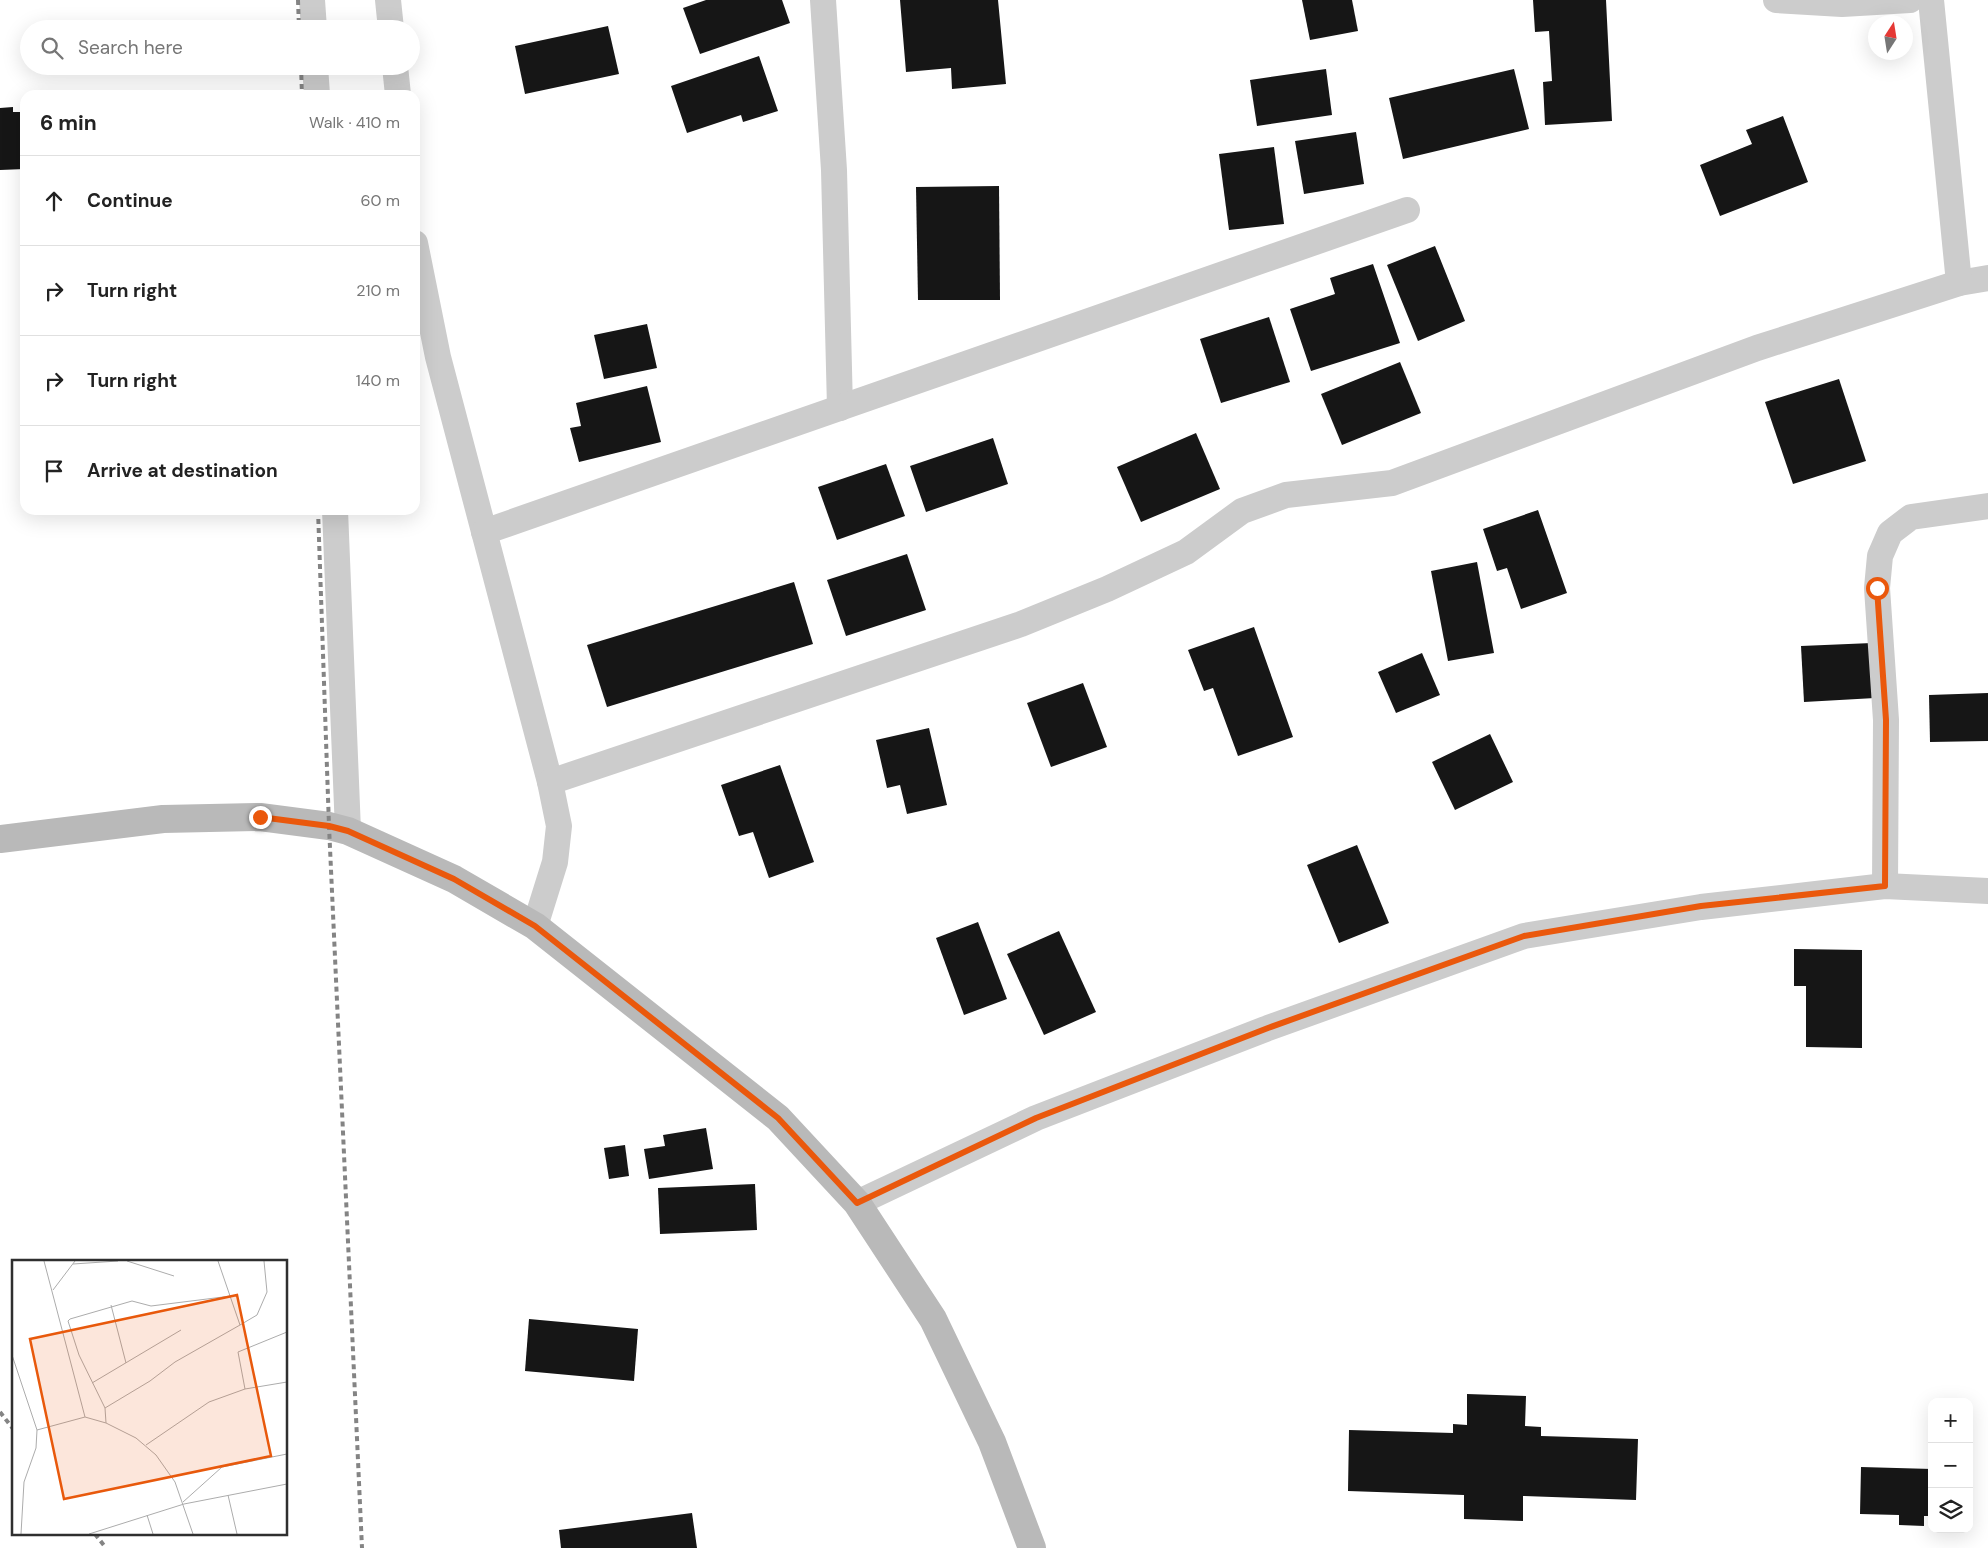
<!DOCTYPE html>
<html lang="en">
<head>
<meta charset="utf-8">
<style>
  body { margin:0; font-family:"DM Sans",sans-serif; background:#f2f2f2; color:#222 }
  .controls { position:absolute; right:15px; bottom:15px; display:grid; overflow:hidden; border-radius:10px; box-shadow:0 5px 20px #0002 }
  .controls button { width:45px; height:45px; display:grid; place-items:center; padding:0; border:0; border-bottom:1px solid #e0e0e0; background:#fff; color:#222; font:25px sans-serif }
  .compass { position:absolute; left:1868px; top:15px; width:45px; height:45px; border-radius:50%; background:#fff; box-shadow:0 5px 20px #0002; rotate:12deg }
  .stop { position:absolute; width:15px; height:15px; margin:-11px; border:4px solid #ea580c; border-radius:50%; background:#fff }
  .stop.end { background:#ea580c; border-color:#fff; box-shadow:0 1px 5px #0008 }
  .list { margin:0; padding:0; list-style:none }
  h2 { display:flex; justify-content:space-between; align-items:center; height:65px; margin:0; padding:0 20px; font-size:21px }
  h2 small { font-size:16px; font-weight:400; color:#767676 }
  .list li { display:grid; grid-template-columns:32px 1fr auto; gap:15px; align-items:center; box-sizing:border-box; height:90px; padding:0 20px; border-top:1px solid #e0e0e0 }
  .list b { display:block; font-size:19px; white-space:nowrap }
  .list em { font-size:16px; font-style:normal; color:#767676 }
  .icon { flex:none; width:28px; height:28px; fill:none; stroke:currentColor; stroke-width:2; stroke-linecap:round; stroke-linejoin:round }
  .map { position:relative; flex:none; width:1988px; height:1548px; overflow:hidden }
  .search { position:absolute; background:#fff; box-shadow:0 5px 20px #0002; left:20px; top:20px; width:400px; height:55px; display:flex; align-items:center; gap:12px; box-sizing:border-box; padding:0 18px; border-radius:28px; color:#767676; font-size:19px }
  .panel { position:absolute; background:#fff; box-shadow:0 5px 20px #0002; left:20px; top:90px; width:400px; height:425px; border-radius:15px }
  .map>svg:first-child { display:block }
  .building { fill:#161616 }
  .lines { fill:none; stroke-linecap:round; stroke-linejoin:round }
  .street { stroke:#ccc; stroke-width:26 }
  .secondary { stroke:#b9b9b9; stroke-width:28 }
  .rail { stroke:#848484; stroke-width:4; stroke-dasharray:5 4; stroke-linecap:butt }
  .route { stroke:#ea580c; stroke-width:6 }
  .inset-road { fill:none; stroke:#acacac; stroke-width:1 }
  .view { fill:#e8590c; fill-opacity:0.15; stroke:#e8590c; stroke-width:2.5 }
  .inset-edge { fill:none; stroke:#2f2f2f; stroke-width:2.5 }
</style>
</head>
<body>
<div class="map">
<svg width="1988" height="1548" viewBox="0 0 1988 1548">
  <rect width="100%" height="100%" fill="#fff"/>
  <g class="building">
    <path d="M706,0H782L790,23L700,54L683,8Z"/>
    <path d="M900,0H998L1006,84L952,89L951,68L906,72Z"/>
    <path d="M1302,0H1352L1358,31L1310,40Z"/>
    <path d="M1533,0H1606L1612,121L1545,125L1543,82L1552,81L1549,31L1535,32Z"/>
    <path d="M608,26L619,74L525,94L515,46Z"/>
    <path d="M759,56L778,111L743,122L741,115L687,133L671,86Z"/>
    <path d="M1326,69L1332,115L1257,126L1250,80Z"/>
    <path d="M1514,69L1529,129L1403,159L1389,98Z"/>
    <path d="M25,104V169L0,170V108L13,107V112H22V105Z"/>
    <path d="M1783,116L1808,182L1720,216L1700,165L1752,144L1746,130Z"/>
    <path d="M1356,132L1364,184L1304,194L1295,141Z"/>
    <path d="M1274,147L1284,224L1229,230L1219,154Z"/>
    <path d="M999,186L1000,300H918L916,187Z"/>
    <path d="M1435,246L1465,321L1418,341L1387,265Z"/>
    <path d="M1373,264L1400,343L1311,371L1290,309L1335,294L1330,278Z"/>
    <path d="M1269,317L1290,382L1221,403L1200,339Z"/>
    <path d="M647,324L657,368L604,379L594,335Z"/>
    <path d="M1400,362L1421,413L1342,445L1321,394Z"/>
    <path d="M1839,379L1866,461L1793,484L1765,402Z"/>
    <path d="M647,386L661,442L579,462L570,428L581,426L576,403Z"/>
    <path d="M1196,433L1220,489L1141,522L1117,467Z"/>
    <path d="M993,438L1008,484L926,512L910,466Z"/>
    <path d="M886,464L905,516L837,540L818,487Z"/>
    <path d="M1538,510L1567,593L1521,609L1507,568L1497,571L1483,529Z"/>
    <path d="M907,554L926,610L846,636L827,580Z"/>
    <path d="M1477,562L1494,653L1448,661L1431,571Z"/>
    <path d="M794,582L813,644L607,707L587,645Z"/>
    <path d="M1254,627L1293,737L1238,756L1213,688L1204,691L1188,650Z"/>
    <path d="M1872,643L1875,698L1804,702L1801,646Z"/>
    <path d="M1422,653L1440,695L1396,713L1378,672Z"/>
    <path d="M1083,683L1107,747L1051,767L1027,703Z"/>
    <path d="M1988,693V741L1930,742L1929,695Z"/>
    <path d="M929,728L947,805L907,814L900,785L887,788L876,740Z"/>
    <path d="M1490,734L1513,782L1455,810L1432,762Z"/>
    <path d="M780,765L814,862L769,878L753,832L739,836L721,785Z"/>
    <path d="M1357,845L1389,923L1339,943L1307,865Z"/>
    <path d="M978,922L1007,999L964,1015L936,938Z"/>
    <path d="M1059,931L1096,1012L1044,1035L1007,954Z"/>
    <path d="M1794,949L1862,950V1048L1806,1047V986H1794Z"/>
    <path d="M706,1128L713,1169L649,1179L644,1149L665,1146L663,1135Z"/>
    <path d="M625,1145L629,1176L609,1179L604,1148Z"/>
    <path d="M755,1184L757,1230L660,1234L658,1188Z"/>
    <path d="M529,1319L638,1329L634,1381L525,1371Z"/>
    <path d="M1467,1394L1526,1396L1525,1426L1541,1427V1436L1638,1439L1636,1500L1523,1496V1521L1464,1519V1495L1348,1491L1349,1430L1453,1433V1424L1467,1425Z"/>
    <path d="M1861,1467L1932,1469V1516H1924V1526L1899,1525V1515L1860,1514Z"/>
    <path d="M692,1513L697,1548H561L559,1530Z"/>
  </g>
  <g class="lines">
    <g class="street">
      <path d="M312,0L314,29"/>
      <path d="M388,0L391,29"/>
      <path d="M823,0L834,170L840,408"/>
      <path d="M1776,0L1842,4L1910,0"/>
      <path d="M315,66L317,95"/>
      <path d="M395,66L398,95"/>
      <path d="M415,243L438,357L550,782"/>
      <path d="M1959,283L1988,278"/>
      <path d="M335,510L348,831"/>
      <path d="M484,532L1407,210"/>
      <path d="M1885,886L1886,720L1877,588L1880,556L1890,533L1911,517L1988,506"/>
      <path d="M535,926L555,862L559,826L550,782L1021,624L1107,589L1186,552L1242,511L1286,495L1392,483L1757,348L1959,283L1931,0"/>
      <path d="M857,1203L1036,1118L1268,1028L1524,936L1701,907L1885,886L1988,891"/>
    </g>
    <path class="secondary" d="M0,839L163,819L260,817L329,826L348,831L454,879L535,926L778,1118L857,1203L933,1319L992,1442L1032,1548"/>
    <g class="rail">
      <path d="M298,0L299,29"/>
      <path d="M301,66L302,95"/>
      <path d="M318,510L329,826L362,1548"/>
      <path d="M0,1412L14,1430"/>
      <path d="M95,1534L106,1548"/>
    </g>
  </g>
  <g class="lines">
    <path class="route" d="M260,817L329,826L348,831L454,879L535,926L778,1118L857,1203L1036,1118L1268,1028L1524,936L1701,906L1885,886L1886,720L1877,588"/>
  </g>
  <g transform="translate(12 1260)">
    <rect width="275" height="275" fill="#fff"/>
    <path class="inset-road" d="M32,1L73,157M115,1L162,16M61,4L106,1M41,30L63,1M99,45L114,103M228,65L245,55L255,32L252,1M0,95L25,170L24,188L12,222L9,274M80,123L169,70M233,129L226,92L275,72M93,148L67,95L56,61L58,59L120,41L139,46L219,36M94,163L93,148L138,121L163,102L228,65L206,1M25,170L73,157L94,163L124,178L144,195L163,222L181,274M134,185L197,142L233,129L275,122M216,235L225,274M171,242L210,207L275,194M135,255L141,274M77,274L172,244L275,224"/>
    <path class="view" d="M225,35L259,196L52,239L18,79Z"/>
    <rect width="275" height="275" class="inset-edge"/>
  </g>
</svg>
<div class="controls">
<button>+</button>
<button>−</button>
<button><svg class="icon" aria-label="layers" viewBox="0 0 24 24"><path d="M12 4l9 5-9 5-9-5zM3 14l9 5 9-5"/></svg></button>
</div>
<svg class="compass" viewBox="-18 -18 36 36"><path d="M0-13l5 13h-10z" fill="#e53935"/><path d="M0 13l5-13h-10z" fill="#767676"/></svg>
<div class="stop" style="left:1877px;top:588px"></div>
<div class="stop end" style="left:260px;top:817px"></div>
<div class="search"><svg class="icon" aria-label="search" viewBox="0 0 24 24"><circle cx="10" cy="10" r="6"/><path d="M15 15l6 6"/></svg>Search here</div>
<section class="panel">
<h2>6 min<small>Walk · 410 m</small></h2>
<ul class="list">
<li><svg class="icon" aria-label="ahead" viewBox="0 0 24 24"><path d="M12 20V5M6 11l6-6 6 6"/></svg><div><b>Continue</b></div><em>60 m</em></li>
<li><svg class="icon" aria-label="right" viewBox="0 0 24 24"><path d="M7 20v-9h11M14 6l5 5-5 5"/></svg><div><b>Turn right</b></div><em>210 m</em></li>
<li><svg class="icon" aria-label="right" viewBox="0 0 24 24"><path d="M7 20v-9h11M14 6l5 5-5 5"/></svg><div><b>Turn right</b></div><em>140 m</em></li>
<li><svg class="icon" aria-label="arrive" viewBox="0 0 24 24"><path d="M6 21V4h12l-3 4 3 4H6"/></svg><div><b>Arrive at destination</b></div></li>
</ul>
</section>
</div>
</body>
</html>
